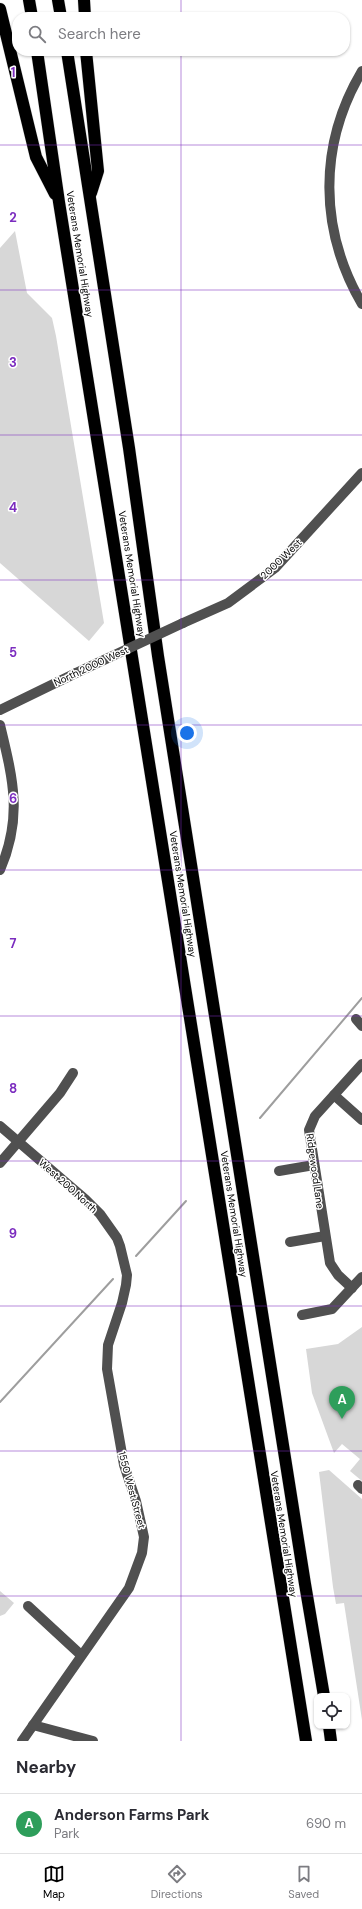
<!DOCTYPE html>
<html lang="en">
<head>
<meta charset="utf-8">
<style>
  body { margin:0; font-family:"DM Sans",sans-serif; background:#f2f2f3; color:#2b2b33 }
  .controls { position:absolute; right:12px; bottom:12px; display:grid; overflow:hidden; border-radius:8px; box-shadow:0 1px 3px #0004 }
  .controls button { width:36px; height:36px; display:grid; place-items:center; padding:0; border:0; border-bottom:1px solid #e1e1e2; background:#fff; color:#2b2b33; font:20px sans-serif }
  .you { position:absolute; left:187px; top:733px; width:14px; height:14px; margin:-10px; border:3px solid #fff; border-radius:50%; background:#1a73e8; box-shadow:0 0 0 6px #1a73e833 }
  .badge { display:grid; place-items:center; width:26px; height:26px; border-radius:50%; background:#000; color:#fff; font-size:13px; font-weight:700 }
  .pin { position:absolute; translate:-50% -33px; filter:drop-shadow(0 1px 2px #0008) }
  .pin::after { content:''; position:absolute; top:21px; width:14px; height:12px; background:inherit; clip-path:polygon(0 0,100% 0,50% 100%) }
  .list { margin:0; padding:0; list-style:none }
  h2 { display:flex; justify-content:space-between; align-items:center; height:52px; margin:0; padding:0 16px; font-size:17px }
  h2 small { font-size:13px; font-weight:400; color:#7c7c81 }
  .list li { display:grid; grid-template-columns:26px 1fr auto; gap:12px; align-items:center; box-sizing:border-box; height:60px; padding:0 16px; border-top:1px solid #e1e1e2 }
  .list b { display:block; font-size:15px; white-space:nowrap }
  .list p { margin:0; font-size:13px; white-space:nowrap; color:#7c7c81 }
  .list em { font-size:13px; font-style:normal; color:#7c7c81 }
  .icon { flex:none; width:22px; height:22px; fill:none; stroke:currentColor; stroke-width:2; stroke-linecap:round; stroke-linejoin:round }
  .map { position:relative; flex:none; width:362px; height:1741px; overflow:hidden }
  .search { position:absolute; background:#fff; box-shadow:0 1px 3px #0004; left:12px; right:12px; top:12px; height:44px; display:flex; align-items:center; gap:10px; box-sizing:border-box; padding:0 14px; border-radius:16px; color:#7c7c81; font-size:15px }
  .sheet { height:112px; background:#fff }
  nav { display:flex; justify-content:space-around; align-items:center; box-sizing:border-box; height:56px; border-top:1px solid #e1e1e2; background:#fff; font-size:11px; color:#7c7c81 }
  nav a { display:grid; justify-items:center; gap:2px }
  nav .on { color:#000 }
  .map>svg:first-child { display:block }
  .green { fill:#d7d7d7 }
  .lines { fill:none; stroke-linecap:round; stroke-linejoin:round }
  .stream { stroke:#9e9e9e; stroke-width:2 }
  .highway-casing { stroke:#dbdbdb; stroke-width:13 }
  .minor { stroke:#505050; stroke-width:10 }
  .highway { stroke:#000; stroke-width:12 }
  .minor-bridge { stroke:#505050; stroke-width:10 }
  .grid { fill:none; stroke:#7b2cbf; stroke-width:1; stroke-opacity:0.55 }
  .labels { text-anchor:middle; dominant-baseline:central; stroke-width:3; stroke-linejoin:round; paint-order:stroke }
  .street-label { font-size:10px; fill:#000; stroke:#fff }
  .grid-label { font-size:13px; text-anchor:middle; font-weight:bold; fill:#7b2cbf; stroke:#fff; stroke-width:3; stroke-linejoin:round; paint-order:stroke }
</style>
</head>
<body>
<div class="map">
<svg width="362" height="1741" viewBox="0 0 362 1741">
  <rect width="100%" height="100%" fill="#fff"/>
  <g class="green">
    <path d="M15,231L27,293L52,318L56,336L104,623L89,641L0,563V248Z"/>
    <path d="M362,1327V1481L350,1471L360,1459L342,1444L334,1453L312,1393L306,1349L338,1344Z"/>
    <path d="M329,1470L362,1499V1720L344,1603L336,1604L333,1587L319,1472Z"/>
    <path d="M0,1591L14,1603L5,1614L0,1616Z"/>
  </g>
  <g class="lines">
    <g class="stream">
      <path d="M260,1118L362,998"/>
      <path d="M136,1256L186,1201"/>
      <path d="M0,1402L113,1279"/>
    </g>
    <g class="highway-casing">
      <g id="highway">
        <path d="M29,0L32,17"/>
        <path d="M58,0L61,17"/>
        <path d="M84,0L85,17"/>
        <path d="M0,9L36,157L55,194"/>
        <path d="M37,51L59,202L306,1741"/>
        <path d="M67,51L129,448L158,656L305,1584L324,1696"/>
        <path d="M86,51L98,171L91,193"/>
        <path d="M329,1726L331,1741"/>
      </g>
    </g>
    <g class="minor">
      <path d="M362,71C318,145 319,230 362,304"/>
      <path d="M183,623L228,603L275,568L362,473"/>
      <path d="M0,710L76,673"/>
      <path d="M0,725C13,779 23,817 0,870"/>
      <path d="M356,1019L362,1026"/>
      <path d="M334,1095L362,1120"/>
      <path d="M0,1126L85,1199L100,1214L117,1238L120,1246L127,1275L126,1285L122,1303L108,1345L107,1369L124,1465L136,1501L144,1537L142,1553L129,1588L22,1741"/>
      <path d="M0,1163L60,1093L73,1073"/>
      <path d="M279,1171L314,1165"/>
      <path d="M290,1242L325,1236"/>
      <path d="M352,1288L338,1275L330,1263L309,1130L315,1116L362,1064"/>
      <path d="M302,1315L332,1309L362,1277"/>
      <path d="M358,1485L362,1489"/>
      <path d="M28,1606L81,1655"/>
      <path d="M33,1725L93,1741"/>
    </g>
    <use href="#highway" class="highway"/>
    <path class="minor-bridge" d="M76,673L183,623"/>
  </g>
  <path class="grid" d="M181,0V17M181,51V1741M0,145H362M0,290H362M0,435H362M0,580H362M0,725H362M0,870H362M0,1016H362M0,1161H362M0,1306H362M0,1451H362M0,1596H362"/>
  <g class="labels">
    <g class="street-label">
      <text transform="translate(80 254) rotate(81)">Veterans Memorial Highway</text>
      <text transform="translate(281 559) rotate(-44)">2000 West</text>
      <text transform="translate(132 574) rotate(81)">Veterans Memorial Highway</text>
      <text transform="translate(91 666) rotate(-25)">North 2000 West</text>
      <text transform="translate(183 894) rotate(81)">Veterans Memorial Highway</text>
      <text transform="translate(315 1171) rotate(82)">Ridgewood Lane</text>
      <text transform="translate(68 1186) rotate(42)">West 200 North</text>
      <text transform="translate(234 1214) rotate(81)">Veterans Memorial Highway</text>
      <text transform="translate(132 1490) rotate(75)">1550 West Street</text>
      <text transform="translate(284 1534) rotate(81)">Veterans Memorial Highway</text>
    </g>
  </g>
  <g class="grid-label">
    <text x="13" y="77">1</text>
    <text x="13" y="222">2</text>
    <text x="13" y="367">3</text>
    <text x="13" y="512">4</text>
    <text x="13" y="657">5</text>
    <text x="13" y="803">6</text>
    <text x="13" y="948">7</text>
    <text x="13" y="1093">8</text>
    <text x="13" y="1238">9</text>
  </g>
</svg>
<div class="controls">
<button><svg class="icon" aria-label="locate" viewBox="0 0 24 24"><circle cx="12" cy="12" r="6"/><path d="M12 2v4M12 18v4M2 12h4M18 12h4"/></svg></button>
</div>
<div class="you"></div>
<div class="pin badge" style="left:342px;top:1419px;background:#2e9e5b">A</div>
<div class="search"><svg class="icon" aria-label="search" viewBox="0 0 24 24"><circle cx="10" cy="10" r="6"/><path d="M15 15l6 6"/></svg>Search here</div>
</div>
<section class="sheet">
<h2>Nearby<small></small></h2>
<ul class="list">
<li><span class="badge" style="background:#2e9e5b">A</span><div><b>Anderson Farms Park</b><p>Park</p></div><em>690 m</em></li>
</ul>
</section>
<nav>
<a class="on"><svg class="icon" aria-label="map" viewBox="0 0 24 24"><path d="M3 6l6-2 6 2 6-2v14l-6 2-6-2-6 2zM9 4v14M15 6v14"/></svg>Map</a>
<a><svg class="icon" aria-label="directions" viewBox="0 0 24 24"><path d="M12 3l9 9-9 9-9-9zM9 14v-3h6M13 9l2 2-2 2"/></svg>Directions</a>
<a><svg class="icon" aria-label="saved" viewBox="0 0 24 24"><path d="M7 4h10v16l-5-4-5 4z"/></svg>Saved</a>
</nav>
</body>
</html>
